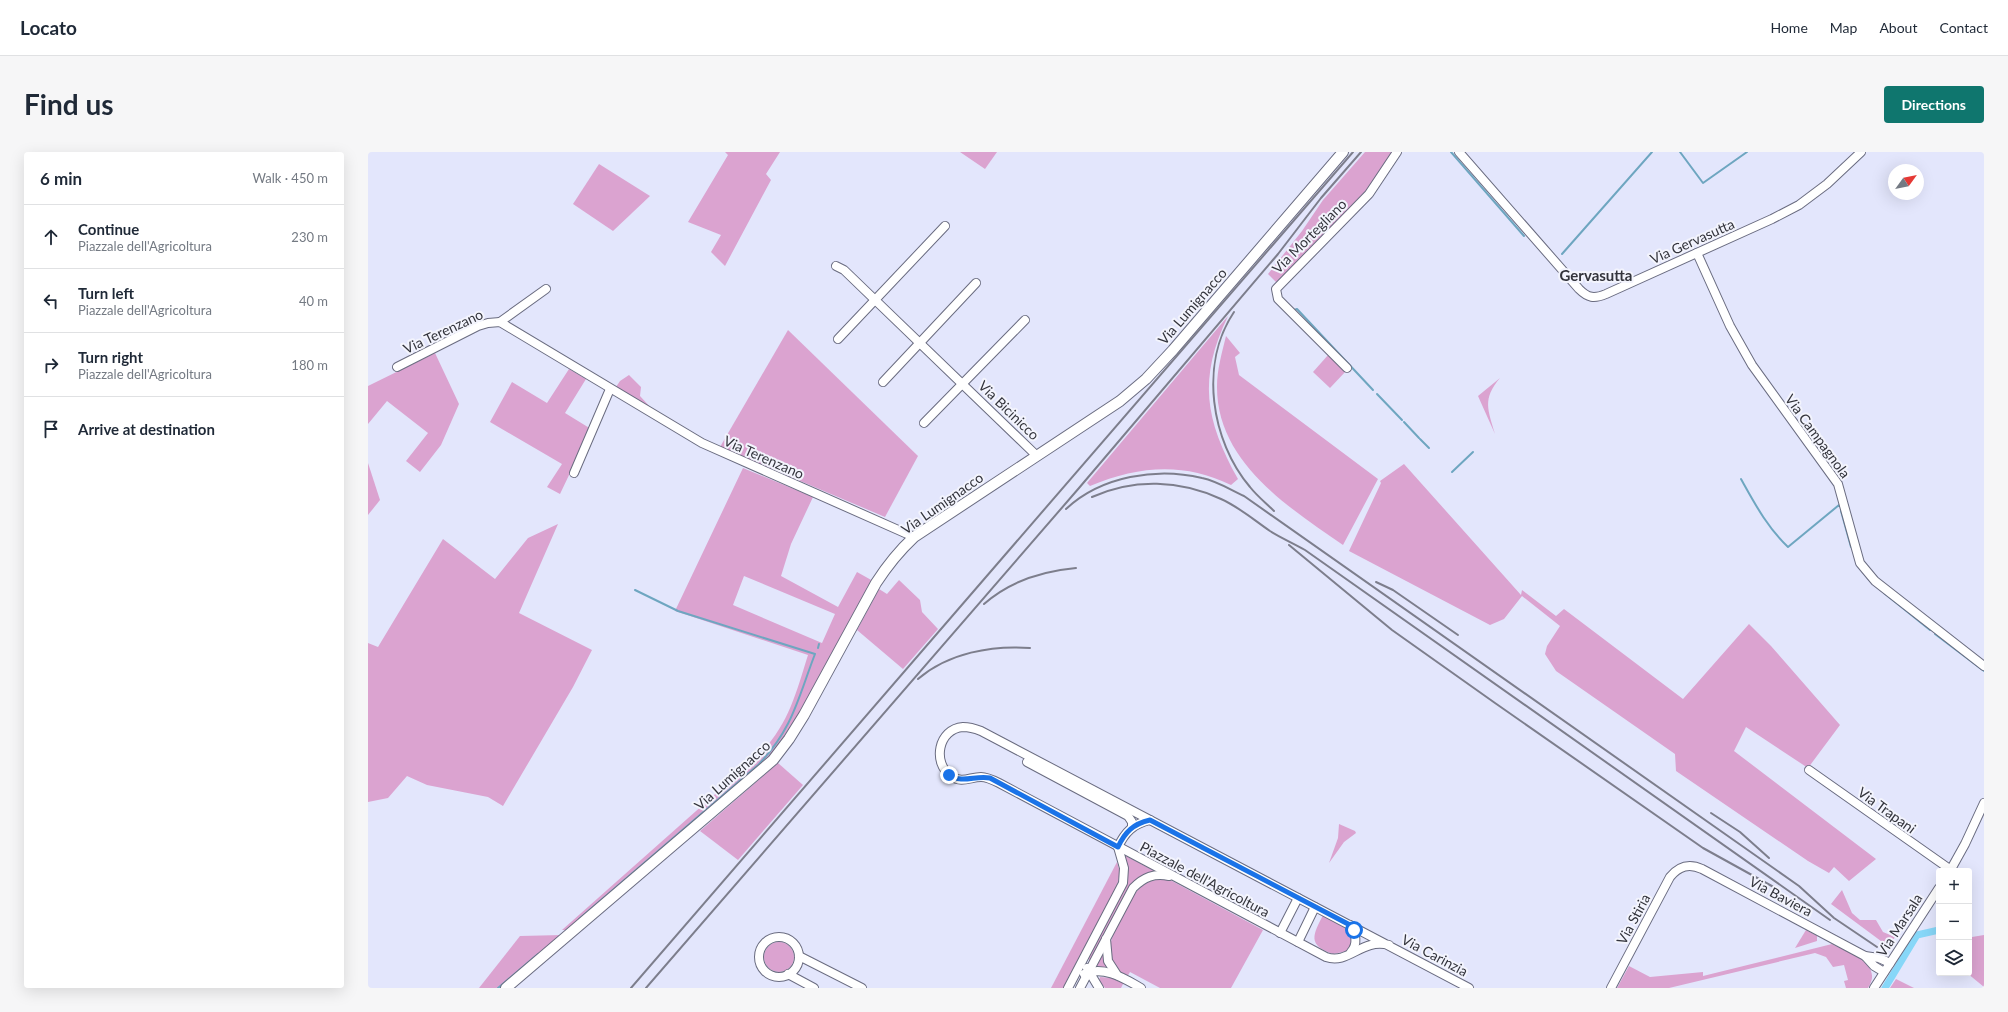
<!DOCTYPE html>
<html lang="en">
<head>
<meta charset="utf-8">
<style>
  body { margin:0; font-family:Lato,sans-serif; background:#f6f6f7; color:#1f2937 }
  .controls { position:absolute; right:12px; bottom:12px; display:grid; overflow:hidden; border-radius:4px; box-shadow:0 4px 16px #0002 }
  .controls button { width:36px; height:36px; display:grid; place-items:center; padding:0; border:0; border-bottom:1px solid #e0e1e3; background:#fff; color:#1f2937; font:20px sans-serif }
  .compass { position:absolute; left:1520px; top:12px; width:36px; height:36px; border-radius:50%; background:#fff; box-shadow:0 4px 16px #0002; rotate:57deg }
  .stop { position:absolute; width:12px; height:12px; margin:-9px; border:3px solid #1a73e8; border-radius:50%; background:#fff }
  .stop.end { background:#1a73e8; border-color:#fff; box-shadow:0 1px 4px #0008 }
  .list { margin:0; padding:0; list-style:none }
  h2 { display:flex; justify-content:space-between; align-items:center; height:52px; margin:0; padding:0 16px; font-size:17px }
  h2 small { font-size:13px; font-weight:400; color:#747a83 }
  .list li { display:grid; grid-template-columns:26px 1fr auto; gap:12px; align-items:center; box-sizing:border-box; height:64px; padding:0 16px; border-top:1px solid #e0e1e3 }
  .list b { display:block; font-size:15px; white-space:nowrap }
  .list p { margin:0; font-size:13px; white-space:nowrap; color:#747a83 }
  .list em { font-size:13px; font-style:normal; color:#747a83 }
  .icon { flex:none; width:22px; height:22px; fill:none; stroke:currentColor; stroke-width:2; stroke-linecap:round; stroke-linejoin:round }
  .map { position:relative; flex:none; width:1616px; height:836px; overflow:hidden; border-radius:4px }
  header { display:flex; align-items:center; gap:24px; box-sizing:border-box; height:56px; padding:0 20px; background:#fff; border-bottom:1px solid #e0e1e3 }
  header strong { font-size:19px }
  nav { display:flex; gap:22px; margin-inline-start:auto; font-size:14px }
  .intro { display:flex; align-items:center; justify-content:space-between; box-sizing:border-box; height:96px; padding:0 24px }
  h1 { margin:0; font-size:28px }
  .button { padding:10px 18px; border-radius:4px; background:#0f766e; color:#fff; font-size:14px; font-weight:700 }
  main { display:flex; gap:24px; padding:0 24px }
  aside { flex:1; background:#fff; border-radius:4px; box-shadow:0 4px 16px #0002 }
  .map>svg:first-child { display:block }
  .green { fill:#dba3d0; fill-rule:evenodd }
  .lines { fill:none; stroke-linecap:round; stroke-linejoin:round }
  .stream { stroke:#6ea6c0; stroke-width:2 }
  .canal { stroke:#87d7f8; stroke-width:7 }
  .minor-casing { stroke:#6a6c80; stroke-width:10 }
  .major-casing { stroke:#6a6c80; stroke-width:12 }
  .minor { stroke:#fff; stroke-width:8 }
  .major { stroke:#fff; stroke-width:10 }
  .rail { stroke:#7d7e8c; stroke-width:2 }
  .route { stroke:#1a73e8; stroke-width:5 }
  .labels { text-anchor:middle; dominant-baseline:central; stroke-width:4; stroke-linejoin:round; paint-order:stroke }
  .street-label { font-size:14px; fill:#33343c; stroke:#f3f4fd }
  .neighbourhood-label { font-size:15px; font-weight:bold; fill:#33343c; stroke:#f3f4fd }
</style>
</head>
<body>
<header>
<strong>Locato</strong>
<nav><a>Home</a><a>Map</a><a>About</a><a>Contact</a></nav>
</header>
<div class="intro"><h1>Find us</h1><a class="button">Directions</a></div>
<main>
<aside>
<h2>6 min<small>Walk · 450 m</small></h2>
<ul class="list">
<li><svg class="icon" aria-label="ahead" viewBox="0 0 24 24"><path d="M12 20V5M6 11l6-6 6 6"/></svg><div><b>Continue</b><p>Piazzale dell'Agricoltura</p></div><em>230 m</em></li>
<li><svg class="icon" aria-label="left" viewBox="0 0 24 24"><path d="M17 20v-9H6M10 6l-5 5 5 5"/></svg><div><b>Turn left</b><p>Piazzale dell'Agricoltura</p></div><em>40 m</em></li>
<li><svg class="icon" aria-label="right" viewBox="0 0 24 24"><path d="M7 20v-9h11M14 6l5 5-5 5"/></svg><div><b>Turn right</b><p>Piazzale dell'Agricoltura</p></div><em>180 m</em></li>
<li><svg class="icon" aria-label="arrive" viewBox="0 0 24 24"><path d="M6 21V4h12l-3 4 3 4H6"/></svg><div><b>Arrive at destination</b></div></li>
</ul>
</aside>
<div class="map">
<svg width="1616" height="836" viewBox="0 0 1616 836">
  <rect width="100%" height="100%" fill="#e3e6fc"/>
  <g class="green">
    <path d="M357,0H412L398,22L403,28L357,114L343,100L353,83L320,70L360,3Z"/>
    <path d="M592,0H629L617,17Z"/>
    <path d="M997,0H1025L1003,34L909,131L900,122L934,79L955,48Z"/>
    <path d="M231,12L282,44L245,79L205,52Z"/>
    <path d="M860,164C830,226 837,268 870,327L863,333C815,310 771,314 722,334L719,331Z"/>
    <path d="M420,178L550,304L517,365L352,295Z"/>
    <path d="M858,184L872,201L867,205L871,223L1010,327L975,393C920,355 849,310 849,235C849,217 854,201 858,184Z"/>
    <path d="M67,201L91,252L73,293L52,320L38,309L60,281L19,249L0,272V234Z"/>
    <path d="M961,202L978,219L962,236L945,220Z"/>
    <path d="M201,217L218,227L197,261L223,277L192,342L179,335L194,312L122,270L144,230L179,251Z"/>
    <path d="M261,223L273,235L272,244L283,256L248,235L252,229Z"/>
    <path d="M1132,226C1114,247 1120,258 1127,282L1110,244Z"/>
    <path d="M0,311L12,348L0,363Z"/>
    <path d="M1036,312L1153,443L1154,438L1188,464L1196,457L1315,547L1381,472L1403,494L1472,573L1440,616L1378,575L1366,599L1508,707L1481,729L1466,715L1461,721L1440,709L1308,619L1307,602L1188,519L1177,502L1179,494L1192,474L1154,444L1136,467L1122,473L981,399L1013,331L1012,329Z"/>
    <path d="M375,316L445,345L423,392L413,424L470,455L489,420L505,429L424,574L404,604L200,778H194L390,604C421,572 427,544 440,503L307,459ZM376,424L467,462L454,491L365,453Z"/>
    <path d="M190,372L151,461L224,498L205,535L135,654L120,645L59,633L39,624L20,646L0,650V491L10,495L75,387L127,427L160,386Z"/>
    <path d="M531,428L552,448L554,460L570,477L535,517L489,478L511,437L519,442Z"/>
    <path d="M410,611L435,633L370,708L332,679Z"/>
    <path d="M971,672L987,679L988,681L976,690L961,711L970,686Z"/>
    <path d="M756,703L786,719L776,723L764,732L721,811V803L758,733Z"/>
    <path d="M749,710L752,720L749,734L695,836H683Z"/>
    <path d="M793,727L804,729L895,778L863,836H792L762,820L759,825C732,806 742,787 755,763C764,745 771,729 793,727Z"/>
    <path d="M1474,738L1484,761L1492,768H1508L1515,780L1527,785L1521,795L1463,752Z"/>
    <path d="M955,763C968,769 997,781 979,799L965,802C939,793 945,783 955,763Z"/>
    <path d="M1601,777L1604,785L1616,783V835L1599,821H1601Z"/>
    <path d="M1438,778L1449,784V789L1427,796Z"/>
    <path d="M194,783L130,836H111L152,784Z"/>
    <circle cx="411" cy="805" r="15"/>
    <path d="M1464,792C1481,801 1516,812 1500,836H1478L1476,829L1480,828L1476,813L1465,815L1458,805L1447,801L1301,836H1249L1261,814L1282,825L1335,820V824Z"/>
    <path d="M735,800L741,818L726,817Z"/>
    <path d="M732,825L744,826L756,830L753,836H737L731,828Z"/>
    <path d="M1528,827L1546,836H1522Z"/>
  </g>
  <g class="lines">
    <g class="stream">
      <path d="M1083,0L1156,84"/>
      <path d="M1312,0L1335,31L1379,0"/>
      <path d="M1194,102L1284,0"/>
      <path d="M926,158L929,157L1005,238"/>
      <path d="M1009,242L1034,268"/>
      <path d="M1036,270L1051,286"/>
      <path d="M1052,287L1061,296"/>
      <path d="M1084,320L1105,300"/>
      <path d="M1373,327C1387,352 1399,375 1420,395L1471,353V354"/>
      <path d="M1473,359L1483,395"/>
      <path d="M1490,414L1502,429"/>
      <path d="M1516,441L1562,478"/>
      <path d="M1567,482L1616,519"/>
      <path d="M450,496L451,492"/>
      <path d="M211,767L390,613C425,577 430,546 447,502L310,459L267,438"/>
      <path d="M130,836L170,802"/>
    </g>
    <path class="canal" d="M1517,836L1549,783L1571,778"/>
    <g class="minor-casing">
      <g id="minor">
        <path d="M1091,0L1211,137C1220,146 1226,147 1238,142L1404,67L1431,53L1459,32L1493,0"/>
        <path d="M1329,101L1362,174L1384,213L1470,332L1492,411L1507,429L1616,514"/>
        <path d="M468,114L476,118L669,304"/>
        <path d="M132,170L178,137"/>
        <path d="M470,187L577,74"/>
        <path d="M29,215L110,174L120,171L132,170L334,291L546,385"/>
        <path d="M979,216L910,147L908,137L1001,42L1029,0"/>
        <path d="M515,230L608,131"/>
        <path d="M556,271L657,168"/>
        <path d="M206,321L242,237"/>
        <path d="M659,610L760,664L764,670V675"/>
        <path d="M1441,618L1583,718"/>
        <path d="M750,695C757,680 765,672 782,668"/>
        <path d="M1582,719L1597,692L1616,651"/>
        <path d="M982,773C988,782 990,792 983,800"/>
        <path d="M912,781L930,746"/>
        <circle cx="411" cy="805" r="20"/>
        <path d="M738,787L740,809L749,823"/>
        <path d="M930,790L947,755"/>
        <path d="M1021,793C993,786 981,813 958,805L631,631C625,628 619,625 613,625C602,625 594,632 583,624C564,611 570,577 595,575C601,575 608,577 613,579L1101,836"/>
        <path d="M431,804L494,836"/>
        <path d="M1497,804L1506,814L1516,820"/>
        <path d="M719,816L731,836"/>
        <path d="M420,822L446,836"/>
        <path d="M716,822C736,813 757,827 773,836"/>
        <path d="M700,836L755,731L756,716L750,695"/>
        <path d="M712,836L765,736C776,725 786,721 801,724"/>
        <path d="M1243,836L1302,725C1311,714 1321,711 1334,717L1497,804L1511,806L1522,811"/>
        <path d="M1506,836L1571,736"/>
      </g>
    </g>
    <g class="major-casing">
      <path id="major" d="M138,836L405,608L421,587L436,563L508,431C519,414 531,399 546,385L752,249L778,227L805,198L975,0"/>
    </g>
    <use href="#minor" class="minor"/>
    <use href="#major" class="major"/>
    <g class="rail">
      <path d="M866,160C831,212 843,289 882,335C889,344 898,351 906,359"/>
      <path d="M724,345C766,326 812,328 853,347C871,355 886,368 902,379C913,386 925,391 937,398L1462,768"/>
      <path d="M698,357C733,324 789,315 834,326C849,329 863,338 876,344L1431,734L1466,766L1509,795"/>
      <path d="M921,393L1024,478L1127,551L1335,696L1411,738"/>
      <path d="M1008,430L1025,438L1090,483"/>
      <path d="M616,452C641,430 675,419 708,416"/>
      <path d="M550,527C580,501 624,493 662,496"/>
      <path d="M1343,661L1372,680L1401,706"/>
      <path d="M263,836L985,0"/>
      <path d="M278,836L711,336L910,102L953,46L993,0"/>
    </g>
  </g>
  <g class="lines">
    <path class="route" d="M581,623C595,632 607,623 622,626L750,695C757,680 765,672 782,668L982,773L986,778"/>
  </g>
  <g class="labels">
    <g class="street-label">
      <text transform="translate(941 84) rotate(-45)">Via Mortegliano</text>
      <text transform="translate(1324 89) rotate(-24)">Via Gervasutta</text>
      <text transform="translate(824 154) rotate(-49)">Via Lumignacco</text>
      <text transform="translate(75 179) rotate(-25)">Via Terenzano</text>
      <text transform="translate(641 258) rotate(44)">Via Bicinicco</text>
      <text transform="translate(1450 284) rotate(54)">Via Campagnola</text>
      <text transform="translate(396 305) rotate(24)">Via Terenzano</text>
      <text transform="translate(574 351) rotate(-35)">Via Lumignacco</text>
      <text transform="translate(364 623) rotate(-42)">Via Lumignacco</text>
      <text transform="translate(1519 658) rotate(36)">Via Trapani</text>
      <text transform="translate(837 727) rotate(28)">Piazzale dell'Agricoltura</text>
      <text transform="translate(1413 744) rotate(28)">Via Baviera</text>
      <text transform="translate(1265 767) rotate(-62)">Via Stiria</text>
      <text transform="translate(1531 773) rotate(-57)">Via Marsala</text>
      <text transform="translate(1067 803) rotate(28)">Via Carinzia</text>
    </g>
    <g class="neighbourhood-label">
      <text x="1228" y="123">Gervasutta</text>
    </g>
  </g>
</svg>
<div class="controls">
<button>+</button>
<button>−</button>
<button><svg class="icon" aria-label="layers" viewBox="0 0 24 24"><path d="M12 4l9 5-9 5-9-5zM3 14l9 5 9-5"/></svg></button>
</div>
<svg class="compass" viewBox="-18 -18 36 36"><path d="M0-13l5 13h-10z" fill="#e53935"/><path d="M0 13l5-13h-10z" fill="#747a83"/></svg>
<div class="stop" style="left:986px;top:778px"></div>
<div class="stop end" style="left:581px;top:623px"></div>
</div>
</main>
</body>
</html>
